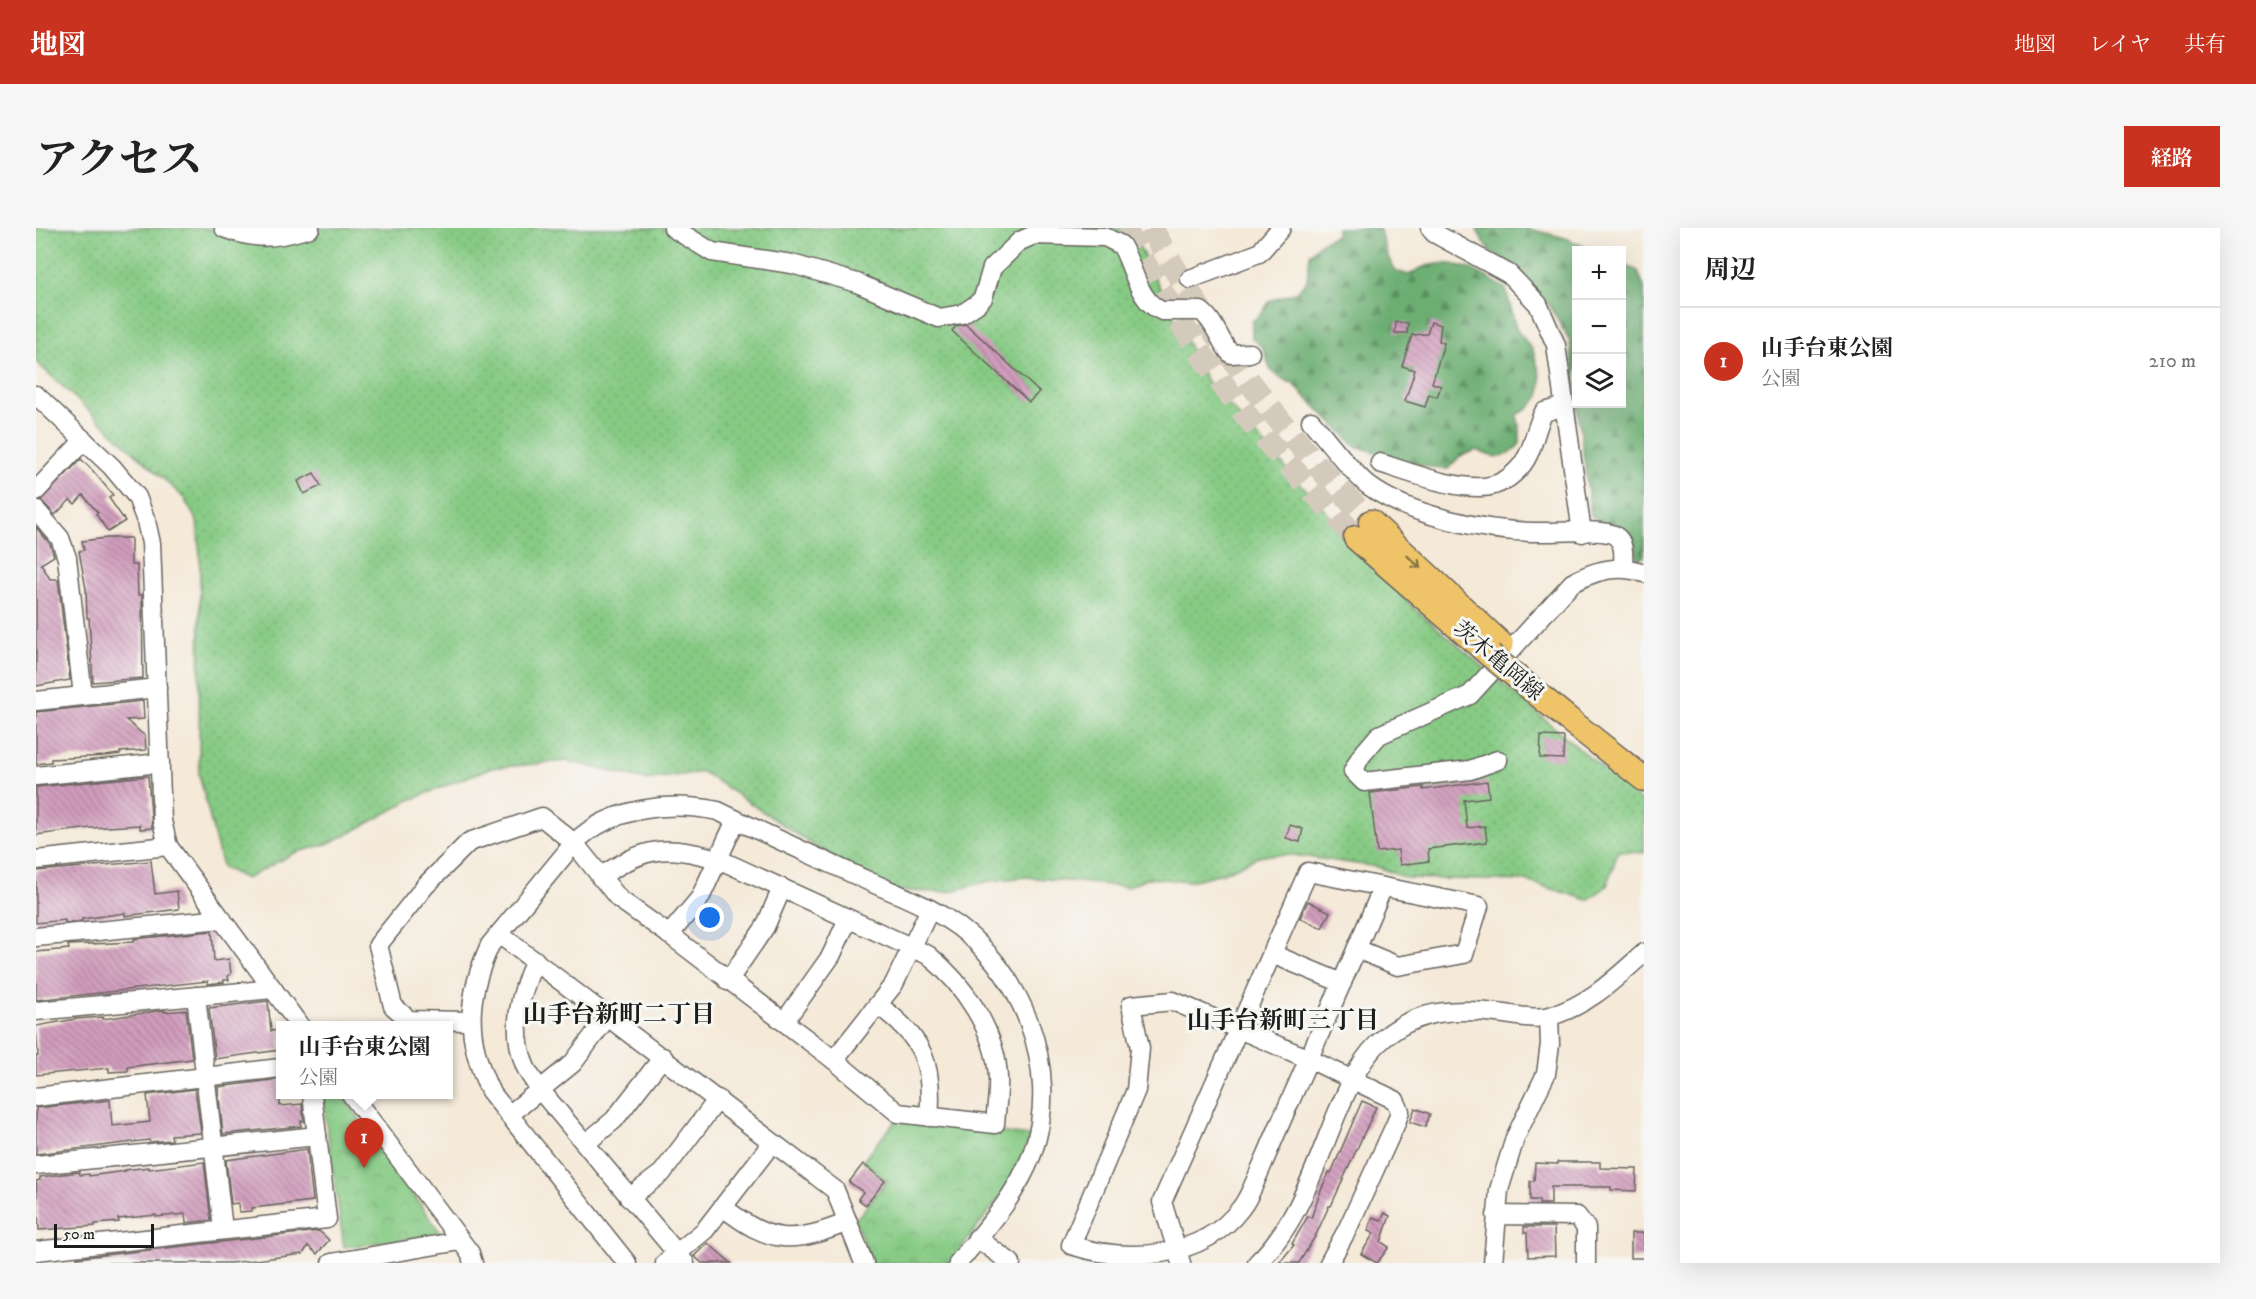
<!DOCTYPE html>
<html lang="ja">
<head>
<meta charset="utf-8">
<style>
  body { margin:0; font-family:"IM FELL DW Pica","Noto Serif JP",serif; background:#f6f6f6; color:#222 }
  .controls { position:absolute; right:18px; top:18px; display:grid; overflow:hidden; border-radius:0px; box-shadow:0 6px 24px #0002 }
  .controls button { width:54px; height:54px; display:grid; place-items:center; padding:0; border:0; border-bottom:2px solid #e0e0e0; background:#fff; color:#222; font:30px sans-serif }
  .scale { position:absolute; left:18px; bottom:15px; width:100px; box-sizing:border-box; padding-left:6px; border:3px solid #1c1c1c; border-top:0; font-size:16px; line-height:21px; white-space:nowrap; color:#1c1c1c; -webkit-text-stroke:4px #f6f6f2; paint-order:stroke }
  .you { position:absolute; left:674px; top:690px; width:21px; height:21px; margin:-15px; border:4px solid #fff; border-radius:50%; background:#1a73e8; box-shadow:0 0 0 9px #1a73e833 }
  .badge { display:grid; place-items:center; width:39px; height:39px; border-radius:50%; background:#c8321e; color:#fff; font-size:20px; font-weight:700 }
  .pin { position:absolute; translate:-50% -50px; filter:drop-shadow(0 2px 3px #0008) }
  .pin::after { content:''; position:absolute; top:32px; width:21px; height:18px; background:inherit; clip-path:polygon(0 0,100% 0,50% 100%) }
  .popup { position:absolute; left:240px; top:793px; width:177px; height:78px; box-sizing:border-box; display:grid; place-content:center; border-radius:0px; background:#fff; filter:drop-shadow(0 2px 4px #0005); font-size:20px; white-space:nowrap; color:#767676 }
  .popup b { font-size:22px; color:#222 }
  .popup::after { content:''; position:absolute; left:50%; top:100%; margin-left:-12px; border:12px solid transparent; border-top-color:#fff }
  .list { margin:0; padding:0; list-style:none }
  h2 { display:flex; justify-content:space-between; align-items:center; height:78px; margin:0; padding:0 24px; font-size:26px }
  h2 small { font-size:20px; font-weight:400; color:#767676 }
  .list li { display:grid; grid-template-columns:39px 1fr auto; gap:18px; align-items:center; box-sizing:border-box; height:108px; padding:0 24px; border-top:2px solid #e0e0e0 }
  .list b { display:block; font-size:22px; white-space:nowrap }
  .list p { margin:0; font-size:20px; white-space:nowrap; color:#767676 }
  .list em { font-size:20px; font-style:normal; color:#767676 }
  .icon { flex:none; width:33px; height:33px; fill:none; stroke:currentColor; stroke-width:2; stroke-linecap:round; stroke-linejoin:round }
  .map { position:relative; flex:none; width:1608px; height:1035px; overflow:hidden; border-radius:0px }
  header { display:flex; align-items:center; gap:36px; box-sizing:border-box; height:84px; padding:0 30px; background:#c8321e; color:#fff }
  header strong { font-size:28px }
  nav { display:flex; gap:33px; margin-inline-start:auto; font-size:21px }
  .intro { display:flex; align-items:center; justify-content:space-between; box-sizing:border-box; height:144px; padding:0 36px }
  h1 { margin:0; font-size:42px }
  .button { padding:15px 27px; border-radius:0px; background:#c8321e; color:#fff; font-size:21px; font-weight:700 }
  main { display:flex; gap:36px; padding:0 36px }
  aside { flex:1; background:#fff; border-radius:0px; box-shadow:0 6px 24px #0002 }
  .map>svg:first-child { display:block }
  .grass { fill:url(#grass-dots); stroke:#517350; stroke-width:1.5 }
  .forest { fill:url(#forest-firs); stroke:#446547; stroke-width:1.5 }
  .park { fill:url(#park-crowns); stroke:#517350; stroke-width:1.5 }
  .building { fill:url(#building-back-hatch) }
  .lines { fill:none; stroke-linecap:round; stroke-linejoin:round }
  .major-tunnel { stroke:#d4cabc; stroke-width:24; stroke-dasharray:24 12; stroke-linecap:butt }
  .minor-casing { stroke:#68645e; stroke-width:21 }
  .major-casing { stroke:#68645e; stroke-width:27 }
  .minor { stroke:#fff; stroke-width:18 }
  .major { stroke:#efc469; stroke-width:24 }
  .major-bridge-casing { stroke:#68645e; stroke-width:27; stroke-linecap:butt }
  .major-bridge { stroke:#efc469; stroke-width:24 }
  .oneway { stroke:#867042 }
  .labels { text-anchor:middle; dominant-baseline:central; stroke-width:6; stroke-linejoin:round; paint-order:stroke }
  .street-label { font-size:22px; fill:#1c1c1c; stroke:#f6f6f2 }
  .neighbourhood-label { font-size:24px; font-weight:bold; fill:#1c1c1c; stroke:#f6f6f2 }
</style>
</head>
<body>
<header>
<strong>地図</strong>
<nav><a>地図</a><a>レイヤ</a><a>共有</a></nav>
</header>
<div class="intro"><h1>アクセス</h1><a class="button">経路</a></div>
<main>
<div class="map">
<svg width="1608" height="1035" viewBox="0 0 1608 1035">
  <defs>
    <pattern id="grass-dots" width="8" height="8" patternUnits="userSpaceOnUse" patternTransform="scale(1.5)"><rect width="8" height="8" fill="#86ca84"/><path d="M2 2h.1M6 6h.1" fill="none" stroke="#73ad71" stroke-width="1.8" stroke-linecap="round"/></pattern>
    <pattern id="forest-firs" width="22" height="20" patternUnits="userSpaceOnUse" patternTransform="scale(1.5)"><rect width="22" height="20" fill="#6cae72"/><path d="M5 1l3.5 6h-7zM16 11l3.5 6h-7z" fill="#588d5d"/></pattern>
    <pattern id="park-crowns" width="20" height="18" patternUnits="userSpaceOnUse" patternTransform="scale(1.5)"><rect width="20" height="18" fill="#86ca84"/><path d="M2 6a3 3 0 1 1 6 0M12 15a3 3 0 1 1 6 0" fill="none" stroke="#73ad71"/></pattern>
    <pattern id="building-back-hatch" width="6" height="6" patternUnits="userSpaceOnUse" patternTransform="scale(1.5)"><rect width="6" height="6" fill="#d19dbd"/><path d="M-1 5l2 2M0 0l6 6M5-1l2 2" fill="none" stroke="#a97f99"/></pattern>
  </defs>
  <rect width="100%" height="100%" fill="#f6f6f2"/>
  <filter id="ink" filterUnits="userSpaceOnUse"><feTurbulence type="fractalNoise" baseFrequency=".0167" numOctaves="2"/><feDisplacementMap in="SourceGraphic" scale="12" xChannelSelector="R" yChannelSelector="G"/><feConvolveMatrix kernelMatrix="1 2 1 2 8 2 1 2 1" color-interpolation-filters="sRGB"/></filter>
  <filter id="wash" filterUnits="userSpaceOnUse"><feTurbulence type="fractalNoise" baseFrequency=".008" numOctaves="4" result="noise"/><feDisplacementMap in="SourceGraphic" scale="24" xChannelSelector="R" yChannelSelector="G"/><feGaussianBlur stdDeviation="1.35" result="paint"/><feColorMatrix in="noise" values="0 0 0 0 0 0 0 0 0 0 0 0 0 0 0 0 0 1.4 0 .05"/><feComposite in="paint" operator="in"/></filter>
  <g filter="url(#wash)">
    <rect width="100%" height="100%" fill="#f5e9d8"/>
    <path class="grass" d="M0,0H1094L1170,152L1377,379L1608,576V625L1582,623L1571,658L1552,672L1490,653L1369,650L1342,639L1257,627H1226L1187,645L1154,653L1111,650L1091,659L990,649L954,653L912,664L859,663L821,646L667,544L609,552L532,533L454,540L374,572L318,603L291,616L258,625L210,651L186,639L163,546L164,329L161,293L147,269L0,134Z"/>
    <g class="forest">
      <path d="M1301,0H1343L1352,29L1360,43L1373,47C1378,44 1384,40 1390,38C1420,29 1446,45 1470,61L1480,101L1497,122L1505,150L1504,168L1492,181L1481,187L1484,203V216C1468,233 1461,232 1441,222L1424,228L1412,241L1386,238L1319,218L1256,155L1244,150L1234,141L1227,120L1216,111V93L1226,85L1234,73L1258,65L1271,53L1274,26L1284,15L1300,7Z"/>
      <path d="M1443,0H1489L1530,10L1556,22H1540V169L1534,113L1513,77L1482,43L1469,32L1455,25L1441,3Z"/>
      <path d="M1586,36L1602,43L1608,60V329L1601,331C1599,296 1580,301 1555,288L1541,176H1586Z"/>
    </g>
    <g class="park">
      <path d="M286,867H304L311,873L406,1007L308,1019Z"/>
      <path d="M861,891L994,908L978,951L914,1035H835L819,991L822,989L851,953L827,933Z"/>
    </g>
    <g id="blocks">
      <g class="building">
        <path d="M1360,94L1372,95L1371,105H1359Z"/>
        <path d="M1395,94L1405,97L1403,113L1408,115L1396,155L1405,158L1401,169L1393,166L1389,179L1369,173L1379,142L1366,138L1376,107L1391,106Z"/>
        <path d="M930,96L1003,164L993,174L916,103L920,98Z"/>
        <path d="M45,231L57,243L77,267L73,270L89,293L72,304L60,286L62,285L47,267L39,276L34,272L19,287L5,272Z"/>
        <path d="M278,245L285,258L268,266L262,253Z"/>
        <path d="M0,299L14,316L18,328L5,336L14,351H22L34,452L0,458Z"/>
        <path d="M71,310H95V337H101L102,367H106L107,450L57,454L53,390H51L50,361L43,323L48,322L46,313Z"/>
        <path d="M107,473L108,491L90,492L109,508L110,522L84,524V526L69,528L15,531V534L0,536V484Z"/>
        <path d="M1505,508L1528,509L1527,531L1504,530Z"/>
        <path d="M112,548L116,600L104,601V597L55,600L0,607V559Z"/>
        <path d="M1451,553L1453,569L1428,572L1431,600L1449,598L1451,614L1392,621L1393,633L1364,637L1362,622L1341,624L1334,565L1387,559V562Z"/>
        <path d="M1254,597L1267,601L1264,614L1250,610Z"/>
        <path d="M115,633L119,666L141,663L143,681L89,688V685L46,691V693L29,695V692L0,695V643Z"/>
        <path d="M1272,673L1294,684L1286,700L1264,690Z"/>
        <path d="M176,703L178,733L193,731L195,746L192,748L193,752H188V754L172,756V753L0,772V724L33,721L32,717L98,714V711Z"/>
        <path d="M232,773L235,803L244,802V822L179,831L173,780Z"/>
        <path d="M128,782V784L150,782L156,831L92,839V843L73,844V840L0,847V828H2L0,798L40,791L67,789V791Z"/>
        <path d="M244,851V878L266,876L268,893H265V898L187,906L182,859Z"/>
        <path d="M159,861L165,905L135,907L136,912L114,914L113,912L0,926V880L74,872L76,898L114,894L111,867Z"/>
        <path d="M1326,873L1340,879L1295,978H1293L1280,1007L1263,1035H1243L1258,1017L1256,1016L1272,988L1275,990L1286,960L1293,944L1295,945Z"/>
        <path d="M1379,880L1394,886L1389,899L1374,894Z"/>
        <path d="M271,921L277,973L216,980V983L203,984L202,975L195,976L190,932Z"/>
        <path d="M168,934L175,992L150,995L149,986L120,989V987L82,991L83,994L59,996V998L3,1002L0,953L4,952V949L43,944L44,947L53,946V948L89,943V942L113,939V941Z"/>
        <path d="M1521,934H1564V940L1601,941L1600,963L1575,962V959H1515V976H1503V972H1494V953H1498L1499,935L1521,936Z"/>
        <path d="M827,936L849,953L830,977L822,971L827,964L813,954Z"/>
        <path d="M1349,985L1354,988L1345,1014L1353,1019L1341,1035L1325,1026L1338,1005L1332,1003L1337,989L1345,992Z"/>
        <path d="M1488,999H1518L1519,1028L1492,1029L1491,1005H1488Z"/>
        <path d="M283,1003L293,1012L281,1026L272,1018L267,1026L195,1035H41V1030Z"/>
        <rect x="1595" y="1005" width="13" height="25"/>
        <path d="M672,1015L695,1035H666L658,1028Z"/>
      </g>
    </g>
  </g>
  <g filter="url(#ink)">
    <use href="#blocks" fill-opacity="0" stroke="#68645e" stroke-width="1.5"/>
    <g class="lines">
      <g class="major-tunnel">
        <path d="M1088,0C1128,71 1171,139 1222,202C1253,240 1289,273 1320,310"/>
        <path d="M1115,0C1179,113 1243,202 1335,294"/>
      </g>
      <g class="minor-casing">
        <g id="minor">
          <path d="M188,0C222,13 240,10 274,0"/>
          <path d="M637,0L676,24L756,36L821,55L903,90L926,86L941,76L947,70L956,40L984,13L998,7L1069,9L1085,17C1098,38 1101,73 1126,83H1165C1179,93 1183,113 1195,126L1214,125"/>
          <path d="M1394,0L1398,5L1473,46L1502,76L1520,117L1546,305"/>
          <path d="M1154,51L1223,25L1245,0"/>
          <path d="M0,167L76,239L101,269L110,293L115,315L126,593L132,618L264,798"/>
          <path d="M1275,193C1291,211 1315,244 1333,258C1372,287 1448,303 1497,304C1515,305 1565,300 1578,307C1590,314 1587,329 1587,340"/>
          <path d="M1344,235C1372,244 1430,266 1458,257C1472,253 1486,240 1492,227C1499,213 1500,198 1508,184L1529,178"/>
          <path d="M0,263L48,212"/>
          <path d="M0,282L24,310L31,330L47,468"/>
          <path d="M0,473L121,460"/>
          <path d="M1462,532L1434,542L1328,554L1317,543L1325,528L1343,507L1434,467L1536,355C1559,342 1583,336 1608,345"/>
          <path d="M0,548L124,535"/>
          <path d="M0,632L132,618"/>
          <path d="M463,706L799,962L828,1035"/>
          <path d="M633,707L664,670L700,592"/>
          <path d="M0,709L186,691"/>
          <path d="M1236,726L1306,755"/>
          <path d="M499,732C484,766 475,799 488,835C491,845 499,854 505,863L649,1035"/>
          <path d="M692,753L729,699L746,660"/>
          <path d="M160,768L187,1001"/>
          <path d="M842,777C886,809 898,835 893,889"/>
          <path d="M0,783L237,761"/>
          <path d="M434,793L373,792L357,778L342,717L389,658L433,614L506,589L538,615L583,671L638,710L798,832L862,885L959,896C960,881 963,865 962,849C960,803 927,755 892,727L682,631C629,617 611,618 564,649"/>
          <path d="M748,794L795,728L812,691"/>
          <path d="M798,832L858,756L894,681"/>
          <path d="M315,866L434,1025L437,1035"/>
          <path d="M0,869L244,840"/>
          <path d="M473,887L537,835L572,788"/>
          <path d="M550,915L578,892L627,829"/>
          <path d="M0,937L281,908"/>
          <path d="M593,970L626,945L682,871"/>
          <path d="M687,979C735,1017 757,1016 812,994"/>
          <path d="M1460,987L1541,988L1550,1000V1035"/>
          <path d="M941,1010L975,1035"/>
          <path d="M0,1023L291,991L276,866"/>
          <path d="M295,1035L424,1013"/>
          <path d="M591,1035L454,863C429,810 430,769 454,717L538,615C575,579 633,573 682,583C731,607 781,629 830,652C856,664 884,674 908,689C985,735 1027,842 996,926C981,967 949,1002 922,1035"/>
          <path d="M629,1035L669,1002L736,915"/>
          <path d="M1145,1035L1126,974L1272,644L1443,678L1428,726L1362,738L1321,721"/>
          <path d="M1221,1035C1263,995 1280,935 1302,883C1314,856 1325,829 1348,810C1383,780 1426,780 1469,786C1483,788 1501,792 1514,788C1552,778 1580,750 1608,725"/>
          <path d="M1293,1035L1311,1002L1360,895L1364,883L1359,872L1273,831L1137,773L1095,777L1104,820L1100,862L1035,1017C1091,1035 1166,1032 1205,980C1213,970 1217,958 1222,947C1230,928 1239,908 1247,889C1281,813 1314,736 1347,659"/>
          <path d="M1457,1035L1463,962L1479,910L1510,846L1514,816L1513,789"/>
        </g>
      </g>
      <g class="major-casing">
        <g id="major">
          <path d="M1335,294L1465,416"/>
          <path d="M1320,310L1454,427"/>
          <path d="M1532,491L1608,551"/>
        </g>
      </g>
      <use href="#minor" class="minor"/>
      <use href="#major" class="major"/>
      <g class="major-bridge-casing">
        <path id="major-bridge" d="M1454,427L1532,491"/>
      </g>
      <use href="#major-bridge" class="major-bridge"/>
    </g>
    <defs><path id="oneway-shaft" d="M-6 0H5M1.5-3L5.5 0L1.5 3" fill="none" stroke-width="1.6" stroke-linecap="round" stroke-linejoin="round" transform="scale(1.5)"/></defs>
    <use class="oneway" href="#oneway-shaft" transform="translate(1378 334) rotate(43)"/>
  </g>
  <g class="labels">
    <g class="street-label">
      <text transform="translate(1462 433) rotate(40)">茨木亀岡線</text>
    </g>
    <g class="neighbourhood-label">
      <text x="583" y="787">山手台新町二丁目</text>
      <text x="1247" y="793">山手台新町三丁目</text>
    </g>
  </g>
</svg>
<div class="controls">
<button>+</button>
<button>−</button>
<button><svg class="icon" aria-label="layers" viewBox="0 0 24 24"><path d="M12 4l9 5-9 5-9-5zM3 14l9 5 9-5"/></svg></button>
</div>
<div class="scale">50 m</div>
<div class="you"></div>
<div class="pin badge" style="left:328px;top:940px">1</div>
<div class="popup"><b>山手台東公園</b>公園</div>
</div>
<aside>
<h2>周辺<small></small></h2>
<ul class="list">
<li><span class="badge">1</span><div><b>山手台東公園</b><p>公園</p></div><em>210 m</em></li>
</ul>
</aside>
</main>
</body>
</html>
